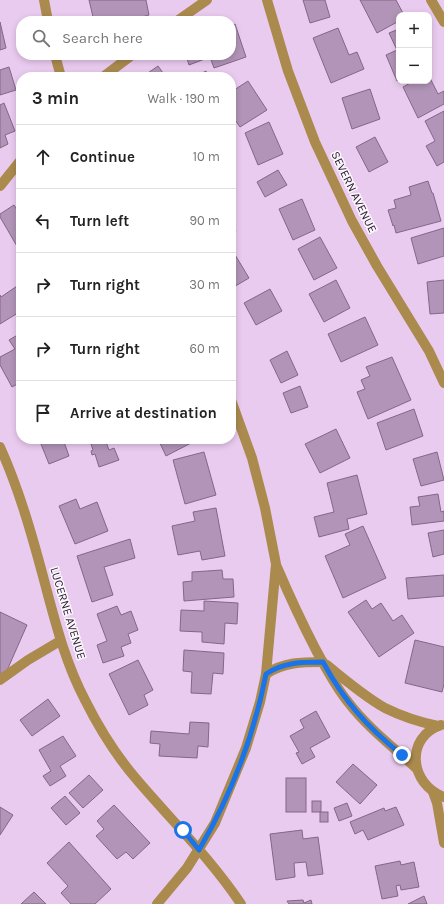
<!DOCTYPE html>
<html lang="en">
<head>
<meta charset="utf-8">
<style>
  body { margin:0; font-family:Karla,sans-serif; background:#f6f6f6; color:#222 }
  .controls { position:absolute; right:12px; top:12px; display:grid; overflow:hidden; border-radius:8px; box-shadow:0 2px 6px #0003 }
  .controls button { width:36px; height:36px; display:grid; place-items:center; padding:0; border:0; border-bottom:1px solid #e0e0e0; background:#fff; color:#222; font:20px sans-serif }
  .stop { position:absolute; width:12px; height:12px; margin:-9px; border:3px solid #1a73e8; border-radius:50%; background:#fff }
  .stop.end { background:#1a73e8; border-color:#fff; box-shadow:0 1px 4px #0008 }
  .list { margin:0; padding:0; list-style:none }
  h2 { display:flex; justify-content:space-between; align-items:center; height:52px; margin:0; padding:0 16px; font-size:17px }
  h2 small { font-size:13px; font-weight:400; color:#767676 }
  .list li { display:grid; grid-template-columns:26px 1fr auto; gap:12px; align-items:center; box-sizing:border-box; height:64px; padding:0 16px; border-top:1px solid #e0e0e0 }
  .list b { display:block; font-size:15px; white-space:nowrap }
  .list em { font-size:13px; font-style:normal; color:#767676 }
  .icon { flex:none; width:22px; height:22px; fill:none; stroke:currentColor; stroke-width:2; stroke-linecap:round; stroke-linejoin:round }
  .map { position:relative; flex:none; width:444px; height:904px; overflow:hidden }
  .search { position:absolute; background:#fff; box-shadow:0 2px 6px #0003; left:16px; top:16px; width:220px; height:44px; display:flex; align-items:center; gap:10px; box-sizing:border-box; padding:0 14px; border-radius:16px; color:#767676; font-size:15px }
  .panel { position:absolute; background:#fff; box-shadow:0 2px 6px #0003; left:16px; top:72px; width:220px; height:372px; border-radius:16px }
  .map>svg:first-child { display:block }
  .building { fill:#b194b7; stroke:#836788 }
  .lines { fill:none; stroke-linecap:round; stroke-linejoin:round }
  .minor { stroke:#ab8a4e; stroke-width:10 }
  .route { stroke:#1a73e8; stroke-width:5 }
  .labels { text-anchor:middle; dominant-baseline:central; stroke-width:3; stroke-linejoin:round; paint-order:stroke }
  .street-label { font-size:12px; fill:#241927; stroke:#fcf6fd }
</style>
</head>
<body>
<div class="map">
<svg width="444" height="904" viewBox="0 0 444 904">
  <rect width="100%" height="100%" fill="#eacbf0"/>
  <g class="building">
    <path d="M89,0H146L149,15L127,21H94Z"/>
    <path d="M303,0H325L330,17L310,23Z"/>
    <path d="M360,0H396L404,15H399V21L377,33Z"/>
    <path d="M0,22L6,48L0,50Z"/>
    <path d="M235,24L246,57L214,68L210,57L189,65L186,55H231V26Z"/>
    <path d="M338,28L349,55L357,52L364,69L331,83L313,38Z"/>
    <path d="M399,29V80L397,81L386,55L397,50L389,33Z"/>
    <path d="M158,66L166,77H142Z"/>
    <path d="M9,67L16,90L0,95V70Z"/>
    <path d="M206,71L209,77H194Z"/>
    <path d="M429,76L438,94L444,91V104L418,118L403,87L414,81H429Z"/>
    <path d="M248,81L267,110L240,127L231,114V92Z"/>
    <path d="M370,89L380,119L352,129L342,98Z"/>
    <path d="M4,103L15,131L5,135L8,144L0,148V105Z"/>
    <path d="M444,111V162L437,166L426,146L435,141L425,121Z"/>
    <path d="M269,122L283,154L258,165L245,133Z"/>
    <path d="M375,137L388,162L369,172L356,147Z"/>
    <path d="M278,170L287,185L265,197L257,182Z"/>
    <path d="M428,181L432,193H433L441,221L396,233L394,225L393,226L388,210L396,208L394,200L411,195L409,187Z"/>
    <path d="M302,199L315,230L293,240L279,209Z"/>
    <path d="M14,205L21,216V253L0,217V214Z"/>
    <path d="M231,225L236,232L231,235Z"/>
    <path d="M444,228V256L418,264L411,238Z"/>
    <path d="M320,237L337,268L314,280L298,249Z"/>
    <path d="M231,248L249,278L232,288L231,287Z"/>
    <path d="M336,280L350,308L324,322L309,294Z"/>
    <path d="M444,280V313L430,314L427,282Z"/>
    <path d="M20,284L21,286V311L0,324V295L1,297Z"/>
    <path d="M270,289L282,311L256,325L244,303Z"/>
    <path d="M365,317L378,345L341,362L328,334Z"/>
    <path d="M21,333V382L12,387L0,365V357L15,349L9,340Z"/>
    <path d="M287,351L298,375L281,383L270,360Z"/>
    <path d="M392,357L411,400L368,419L357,392L365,389L361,380L370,376L366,367Z"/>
    <path d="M300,386L308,407L291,413L283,393Z"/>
    <path d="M414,409L423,436L386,450L377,423Z"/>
    <path d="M336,429L350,458L320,473L305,444Z"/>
    <path d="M39,439H63L69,456L49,464Z"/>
    <path d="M95,439H105L109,450L114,448L119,460L99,467L95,454L92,455L91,451L93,450L90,441Z"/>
    <path d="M158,439H189L191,443L166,456Z"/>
    <path d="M204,452L216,495L185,504L173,460Z"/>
    <path d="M437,452L444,480L421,486L413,459Z"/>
    <path d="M357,475L367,514L347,519L349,529L319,537L314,517L334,512L327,483Z"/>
    <path d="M438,494L441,512L444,511V521L412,525L410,507L420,506L418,497Z"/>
    <path d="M76,499L80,509L97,502L108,531L75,544L59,506Z"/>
    <path d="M216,508L225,556L202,560L200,551L178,555L172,526L195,521L193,512Z"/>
    <path d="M363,526L386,578L343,598L325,556L350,545L345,534Z"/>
    <path d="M444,530V554L433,557L428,533Z"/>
    <path d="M130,539L135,558L104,567L113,595L92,602L77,556Z"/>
    <path d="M222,570L223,579H233L234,597L184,601L183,582L192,581V572Z"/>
    <path d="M444,575V596L408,599L406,578Z"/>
    <path d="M366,600L372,609L381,603L393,621L402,615L414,633L379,657L348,612Z"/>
    <path d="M204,601L238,603L237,624L225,623L224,644L202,642V632L180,631L181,610L204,611Z"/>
    <path d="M117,606L121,615L131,611L138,630L128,634L131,643L121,647L124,656L103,663L97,645L107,641L97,614Z"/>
    <path d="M0,612L27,625L5,675L0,673Z"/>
    <path d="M415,640L444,647V684L442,692L405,683Z"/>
    <path d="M184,650L224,653L223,674L213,673L211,694L191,693L192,672L183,671Z"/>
    <path d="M138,660L153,690L144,695L148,705L129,715L109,674Z"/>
    <path d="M48,699L60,716L32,736L20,720Z"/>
    <path d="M316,711L330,737L310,748L315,757L302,764L296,753L299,752L290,736L304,728L300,720Z"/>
    <path d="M190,722L209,723L208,747L198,746L197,758L159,756L160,744L150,743L151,731L189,734Z"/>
    <path d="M63,736L76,756L60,766L66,776L50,786L43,776L51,771L39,750Z"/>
    <path d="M353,764L377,785L360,804L336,782Z"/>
    <path d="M89,775L103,790L83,808L69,793Z"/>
    <rect x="286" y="778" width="20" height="34"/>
    <path d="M65,796L80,813L66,825L51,808Z"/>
    <rect x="312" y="801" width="9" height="11"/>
    <path d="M347,803L352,816L339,821L334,808Z"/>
    <path d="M114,805L150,843L133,859L126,852L117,859L96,836L104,829L97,821Z"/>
    <path d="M0,807L13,815L0,835Z"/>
    <path d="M396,807L404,825L368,840L363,830L355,834L350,822L384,808L385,811Z"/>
    <rect x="320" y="812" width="8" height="10"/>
    <path d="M302,830L303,839L318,837L323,874L308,876L306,862L294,863L295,877L276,880L270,834Z"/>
    <path d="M69,842L111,889L95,904H71L61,893L68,886L47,863Z"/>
    <path d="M400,861L401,865L414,862L419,887L401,890L400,885L396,886L398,896L382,899L375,866Z"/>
    <path d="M34,892L46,904H21Z"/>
    <path d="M424,896L427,904H408Z"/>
    <path d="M303,900L304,903L311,900L312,904H289L287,901Z"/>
  </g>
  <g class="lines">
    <g class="minor">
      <path d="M44,0L48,21"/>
      <path d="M267,0L288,71L315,142L352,221L377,266L429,351L444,383"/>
      <path d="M431,0L444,22"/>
      <path d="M177,21L207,0"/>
      <path d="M55,55L61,77"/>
      <path d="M103,77L132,55"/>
      <path d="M0,186L21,160"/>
      <path d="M0,447C19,489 32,535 44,580C55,621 65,662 85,700C99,728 117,757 138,781C173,822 211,859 241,904"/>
      <path d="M277,567C289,595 302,623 316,650C326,668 335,686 348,702C367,727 393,747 416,768"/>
      <path d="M327,665C345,680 364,696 385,708C401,716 419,722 438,726"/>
      <path d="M266,674C284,662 302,662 323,662"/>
      <path d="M0,680L28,660L60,641"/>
      <path d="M441,725C405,737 409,784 444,797"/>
      <path d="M433,792L437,803L444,843"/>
      <path d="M157,904L187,868L215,823L246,748L260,702L266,674L276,564L265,508L252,458L231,400"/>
    </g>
  </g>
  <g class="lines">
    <path class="route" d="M183,830L199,850C231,795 254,736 266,674C284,662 302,662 323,662C344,701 367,727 402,755"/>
  </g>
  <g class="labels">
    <g class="street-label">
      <text transform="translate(354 192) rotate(64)">SEVERN AVENUE</text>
      <text transform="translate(68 613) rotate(73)">LUCERNE AVENUE</text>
    </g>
  </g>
</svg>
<div class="controls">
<button>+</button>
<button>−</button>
</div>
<div class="stop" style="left:183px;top:830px"></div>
<div class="stop end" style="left:402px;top:755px"></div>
<div class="search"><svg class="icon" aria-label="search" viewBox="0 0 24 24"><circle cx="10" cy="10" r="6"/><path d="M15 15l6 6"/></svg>Search here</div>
<section class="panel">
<h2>3 min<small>Walk · 190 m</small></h2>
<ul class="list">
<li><svg class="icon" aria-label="ahead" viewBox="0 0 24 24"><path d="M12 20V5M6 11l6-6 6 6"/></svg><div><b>Continue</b></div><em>10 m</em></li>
<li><svg class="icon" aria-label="left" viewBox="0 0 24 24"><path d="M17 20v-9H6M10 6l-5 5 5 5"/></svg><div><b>Turn left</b></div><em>90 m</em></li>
<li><svg class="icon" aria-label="right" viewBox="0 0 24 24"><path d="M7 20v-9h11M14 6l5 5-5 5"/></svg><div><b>Turn right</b></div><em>30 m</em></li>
<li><svg class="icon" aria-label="right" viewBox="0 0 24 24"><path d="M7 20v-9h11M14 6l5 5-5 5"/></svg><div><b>Turn right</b></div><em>60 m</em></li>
<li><svg class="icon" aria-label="arrive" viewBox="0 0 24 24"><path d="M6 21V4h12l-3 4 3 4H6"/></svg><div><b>Arrive at destination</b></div></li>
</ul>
</section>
</div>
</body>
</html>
